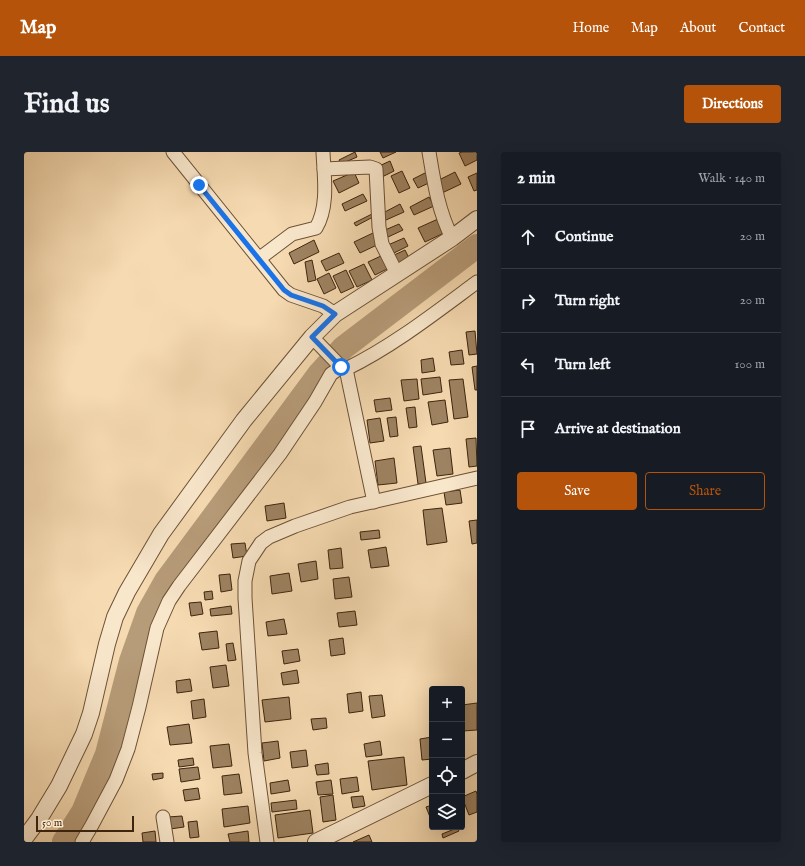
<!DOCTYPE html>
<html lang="en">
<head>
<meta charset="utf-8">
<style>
  body { margin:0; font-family:"IM FELL English",serif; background:#20242c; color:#f1f3f6 }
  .controls { position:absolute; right:12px; bottom:12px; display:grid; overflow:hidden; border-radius:4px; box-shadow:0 4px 16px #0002 }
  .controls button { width:36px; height:36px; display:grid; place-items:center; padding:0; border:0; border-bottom:1px solid #363941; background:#171b24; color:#f1f3f6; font:20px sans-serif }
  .scale { position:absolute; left:12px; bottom:10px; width:98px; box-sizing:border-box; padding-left:4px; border:2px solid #3e250d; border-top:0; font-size:11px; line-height:14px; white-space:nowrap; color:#3e250d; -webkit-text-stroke:3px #f9e7cc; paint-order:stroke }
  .stop { position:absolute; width:12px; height:12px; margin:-9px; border:3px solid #1a73e8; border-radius:50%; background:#fff }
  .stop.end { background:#1a73e8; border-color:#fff; box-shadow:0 1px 4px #0008 }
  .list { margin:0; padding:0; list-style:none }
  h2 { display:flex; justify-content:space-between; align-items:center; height:52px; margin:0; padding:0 16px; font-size:17px }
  h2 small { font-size:13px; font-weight:400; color:#9ea1a6 }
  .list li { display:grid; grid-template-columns:26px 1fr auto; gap:12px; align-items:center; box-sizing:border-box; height:64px; padding:0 16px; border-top:1px solid #363941 }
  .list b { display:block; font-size:15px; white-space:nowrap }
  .list em { font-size:13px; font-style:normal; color:#9ea1a6 }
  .actions { display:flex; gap:8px; padding:12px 16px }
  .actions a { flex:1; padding:9px 0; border:1px solid #b45309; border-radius:4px; text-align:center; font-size:14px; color:#b45309 }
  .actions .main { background:#b45309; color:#fff }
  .icon { flex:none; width:22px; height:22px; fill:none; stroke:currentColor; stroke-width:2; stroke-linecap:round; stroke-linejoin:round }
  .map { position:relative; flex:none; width:453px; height:690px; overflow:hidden; border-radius:4px }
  header { display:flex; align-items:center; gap:24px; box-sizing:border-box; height:56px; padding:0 20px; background:#b45309; color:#fff }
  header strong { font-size:19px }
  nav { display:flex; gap:22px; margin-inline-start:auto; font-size:14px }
  .intro { display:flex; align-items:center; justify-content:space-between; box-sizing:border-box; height:96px; padding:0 24px }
  h1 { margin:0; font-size:28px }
  .button { padding:10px 18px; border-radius:4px; background:#b45309; color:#fff; font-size:14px; font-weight:700 }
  main { display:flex; gap:24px; padding:0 24px }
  aside { flex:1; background:#171b24; border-radius:4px; box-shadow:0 4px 16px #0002 }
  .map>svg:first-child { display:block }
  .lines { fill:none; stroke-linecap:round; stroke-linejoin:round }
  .river { stroke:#b79c79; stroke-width:24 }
  .building { fill:#9e8362; stroke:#3e250d }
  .minor-casing { stroke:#6c5236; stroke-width:15 }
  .tertiary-casing { stroke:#6c5236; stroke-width:18 }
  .minor { stroke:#f9e7cc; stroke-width:13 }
  .tertiary { stroke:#f9e7cc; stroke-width:16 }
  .route { stroke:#1a73e8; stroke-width:5 }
</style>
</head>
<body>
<header>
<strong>Map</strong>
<nav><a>Home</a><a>Map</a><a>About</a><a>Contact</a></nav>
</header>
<div class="intro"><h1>Find us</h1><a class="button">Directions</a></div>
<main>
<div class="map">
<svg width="453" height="690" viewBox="0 0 453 690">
  <rect width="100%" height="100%" fill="#f6dab1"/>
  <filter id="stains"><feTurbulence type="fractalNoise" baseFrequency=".005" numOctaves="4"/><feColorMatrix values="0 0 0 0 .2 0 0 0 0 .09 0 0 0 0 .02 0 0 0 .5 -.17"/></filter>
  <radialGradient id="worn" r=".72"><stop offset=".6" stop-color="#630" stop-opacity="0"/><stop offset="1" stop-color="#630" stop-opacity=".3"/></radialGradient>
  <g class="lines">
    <path class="river" d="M40,690L59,660L83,602L107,509L124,461L142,429L296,221L319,196L453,94"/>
  </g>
  <g class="building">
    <path d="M331,0L333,5L317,12L315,8Z"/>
    <path d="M356,0H372L359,6Z"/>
    <path d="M438,0H453V8L441,14L435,1Z"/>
    <path d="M366,9L370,19L358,25L353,15Z"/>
    <path d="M378,19L386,36L375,41L367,24Z"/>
    <path d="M330,20L335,31L315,41L309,29Z"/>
    <path d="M403,20L407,30L394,36L389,27Z"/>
    <path d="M431,20L437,32L418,41L413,29Z"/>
    <path d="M453,21V38L450,39L444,25Z"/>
    <path d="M339,42L343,49L321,59L318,52Z"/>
    <path d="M405,45L410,54L390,63L386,55Z"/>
    <path d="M376,52L380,60L362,68L359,61Z"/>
    <path d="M348,62L349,65L332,74L330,71Z"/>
    <path d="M414,67L420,81L401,90L394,76Z"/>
    <path d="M375,72L379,78L364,85L361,78Z"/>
    <path d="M349,81L355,92L336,101L330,90Z"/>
    <path d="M380,86L384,94L368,102L364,93Z"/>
    <path d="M290,88L295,100L270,112L265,101Z"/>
    <path d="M381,98L385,106L370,114L366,105Z"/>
    <path d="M315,101L320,111L302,119L297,109Z"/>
    <path d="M359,103L365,116L351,123L344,110Z"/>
    <path d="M288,108L292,128L284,130L281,110Z"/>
    <path d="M340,112L348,128L333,135L325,119Z"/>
    <path d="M322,118L330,135L317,141L309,124Z"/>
    <path d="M305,121L312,136L300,142L293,127Z"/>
    <path d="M451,179L453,202L445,203L442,180Z"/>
    <path d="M438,198L440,212L427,213L425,200Z"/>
    <path d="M409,206L411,219L398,221L397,208Z"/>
    <path d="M453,214V238H451L448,215Z"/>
    <path d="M416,225L418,240L399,243L397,227Z"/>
    <path d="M393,227L395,247L380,249L377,228Z"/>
    <path d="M439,227L444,265L430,267L425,228Z"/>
    <path d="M366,246L368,258L352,260L350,248Z"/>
    <path d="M421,248L424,270L408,273L404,250Z"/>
    <path d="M391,255L393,275L385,276L382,256Z"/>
    <path d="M372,265L374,284L366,285L363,266Z"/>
    <path d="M356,266L360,289L346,291L343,268Z"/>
    <path d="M452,286L453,314L445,315L442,287Z"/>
    <path d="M397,294L402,331L394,332L389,295Z"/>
    <path d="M426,296L429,322L413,324L409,298Z"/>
    <path d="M370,306L373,331L354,333L351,309Z"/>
    <path d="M436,338L438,351L422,353L420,340Z"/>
    <path d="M260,351L262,366L243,369L241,354Z"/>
    <path d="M418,356L423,390L403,393L399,358Z"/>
    <path d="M453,368V391L448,392L445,369Z"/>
    <path d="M355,378L356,386L337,388L336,380Z"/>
    <path d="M221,391L223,404L209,406L207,392Z"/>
    <path d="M362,395L365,414L347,416L344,398Z"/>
    <path d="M317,396L319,416L306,417L304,398Z"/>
    <path d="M292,409L294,427L277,430L274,412Z"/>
    <path d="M265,421L268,439L248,442L246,424Z"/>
    <path d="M206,422L208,438L197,440L195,423Z"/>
    <path d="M325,425L328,445L311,447L309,427Z"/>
    <path d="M188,439L189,447L181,448L180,440Z"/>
    <path d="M177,450L179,462L167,464L165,451Z"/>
    <path d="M207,454L208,462L187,464L186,457Z"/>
    <path d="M331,459L333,473L315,475L313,461Z"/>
    <path d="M260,467L263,482L244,484L242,470Z"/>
    <path d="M193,479L195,496L178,498L175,481Z"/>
    <path d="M319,486L321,502L307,504L305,488Z"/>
    <path d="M209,491L212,508L204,509L202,492Z"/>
    <path d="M274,497L276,509L260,512L258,499Z"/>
    <path d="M202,513L205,534L189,536L186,515Z"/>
    <path d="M273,518L275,531L259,533L257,521Z"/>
    <path d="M166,527L168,539L153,541L152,529Z"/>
    <path d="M337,540L339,559L325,561L323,542Z"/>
    <path d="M358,543L361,564L348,566L345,544Z"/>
    <path d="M265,545L267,567L241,570L238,548Z"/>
    <path d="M180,547L182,565L169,567L167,549Z"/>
    <path d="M453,551V578L439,579L438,553Z"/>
    <path d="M302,566L303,576L289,578L287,567Z"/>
    <path d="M165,572L168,591L146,593L143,575Z"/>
    <path d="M408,585V607L398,608L396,587Z"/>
    <path d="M254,589L256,606L240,609L238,591Z"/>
    <path d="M356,589L358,603L342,605L340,592Z"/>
    <path d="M205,592L208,614L189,616L186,594Z"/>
    <path d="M282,598L284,614L268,616L266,600Z"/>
    <path d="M380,605L383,633L348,638L344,609Z"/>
    <path d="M169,606L170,613L155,615L154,608Z"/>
    <path d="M304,611L305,622L293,623L291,613Z"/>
    <path d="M174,615L176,627L157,630L155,617Z"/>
    <path d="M139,621V626L129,628L128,622Z"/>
    <path d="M215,622L218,641L200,643L198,624Z"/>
    <path d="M333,625L335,639L318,642L316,627Z"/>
    <path d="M264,628L266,639L247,642L246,631Z"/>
    <path d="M307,628L309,642L294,643L292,630Z"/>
    <path d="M174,636L176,647L161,649L159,638Z"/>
    <path d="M452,639L453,642V660L445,663L438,645Z"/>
    <path d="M309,643L312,668L299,670L296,645Z"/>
    <path d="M339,644L341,654L329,656L327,645Z"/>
    <path d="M272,648L273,657L248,660L247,651Z"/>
    <path d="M408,653V670L402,655Z"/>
    <path d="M224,654L226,671L200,675L198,657Z"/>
    <path d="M286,658L289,681L254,686L251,663Z"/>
    <path d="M158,664L160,675L146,677L144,665Z"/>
    <path d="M173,669L175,685L166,686L164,670Z"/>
    <path d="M433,676L435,679L419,686L418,682Z"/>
    <path d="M131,679L132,690H119L118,681Z"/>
    <path d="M224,679L225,690H206L204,682Z"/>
    <path d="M345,683L348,690H329Z"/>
  </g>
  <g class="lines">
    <g class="minor-casing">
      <g id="minor">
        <path d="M149,0L260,138L267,143L299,154L311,162"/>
        <path d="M405,0C410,30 414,58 428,86"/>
        <path d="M300,17L346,15L352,17L355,75L358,92L373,122"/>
        <path d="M236,106L268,82L292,76C305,54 300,24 299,0"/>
        <path d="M288,185L317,215L322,217C369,194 411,161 453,130"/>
        <path d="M322,217L350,350"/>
        <path d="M139,665L143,690"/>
        <path d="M58,690L68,673L92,628L104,597L115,555L133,476L145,449L155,434L256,302L291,250L307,222L317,215"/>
        <path d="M243,690L231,601L221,446V429L225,409L237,391L245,385L271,374L326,355L453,326"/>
      </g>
    </g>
    <g class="tertiary-casing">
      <g id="tertiary">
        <path d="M438,619L453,611"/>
        <path d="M0,687L15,667L35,634L60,582L67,561L83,492L91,465L103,440L137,382L220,268L288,185L311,162L428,86L453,67"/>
        <path d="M292,690L408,633"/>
      </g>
    </g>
    <use href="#minor" class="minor"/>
    <use href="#tertiary" class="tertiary"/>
  </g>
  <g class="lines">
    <path class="route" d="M175,33L260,138L267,143L299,154L311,162L288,185L317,215"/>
  </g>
  <rect width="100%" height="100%" filter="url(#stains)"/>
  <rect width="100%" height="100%" fill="url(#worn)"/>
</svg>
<div class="controls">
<button>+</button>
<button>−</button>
<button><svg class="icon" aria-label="locate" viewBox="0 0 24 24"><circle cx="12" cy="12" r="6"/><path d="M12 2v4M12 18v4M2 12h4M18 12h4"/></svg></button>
<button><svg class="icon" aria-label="layers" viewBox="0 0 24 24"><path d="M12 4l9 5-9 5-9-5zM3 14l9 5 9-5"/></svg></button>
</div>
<div class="scale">50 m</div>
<div class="stop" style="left:317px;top:215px"></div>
<div class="stop end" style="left:175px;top:33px"></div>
</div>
<aside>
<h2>2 min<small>Walk · 140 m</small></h2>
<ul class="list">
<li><svg class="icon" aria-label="ahead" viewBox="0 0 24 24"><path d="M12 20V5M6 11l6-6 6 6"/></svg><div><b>Continue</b></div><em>20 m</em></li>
<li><svg class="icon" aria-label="right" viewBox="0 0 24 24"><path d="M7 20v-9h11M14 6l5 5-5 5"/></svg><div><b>Turn right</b></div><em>20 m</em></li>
<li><svg class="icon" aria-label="left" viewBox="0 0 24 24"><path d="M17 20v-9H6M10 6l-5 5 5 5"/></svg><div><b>Turn left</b></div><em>100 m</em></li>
<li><svg class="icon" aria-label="arrive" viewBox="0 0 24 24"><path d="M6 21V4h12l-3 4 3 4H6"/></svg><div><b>Arrive at destination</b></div></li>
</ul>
<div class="actions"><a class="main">Save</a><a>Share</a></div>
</aside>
</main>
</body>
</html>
